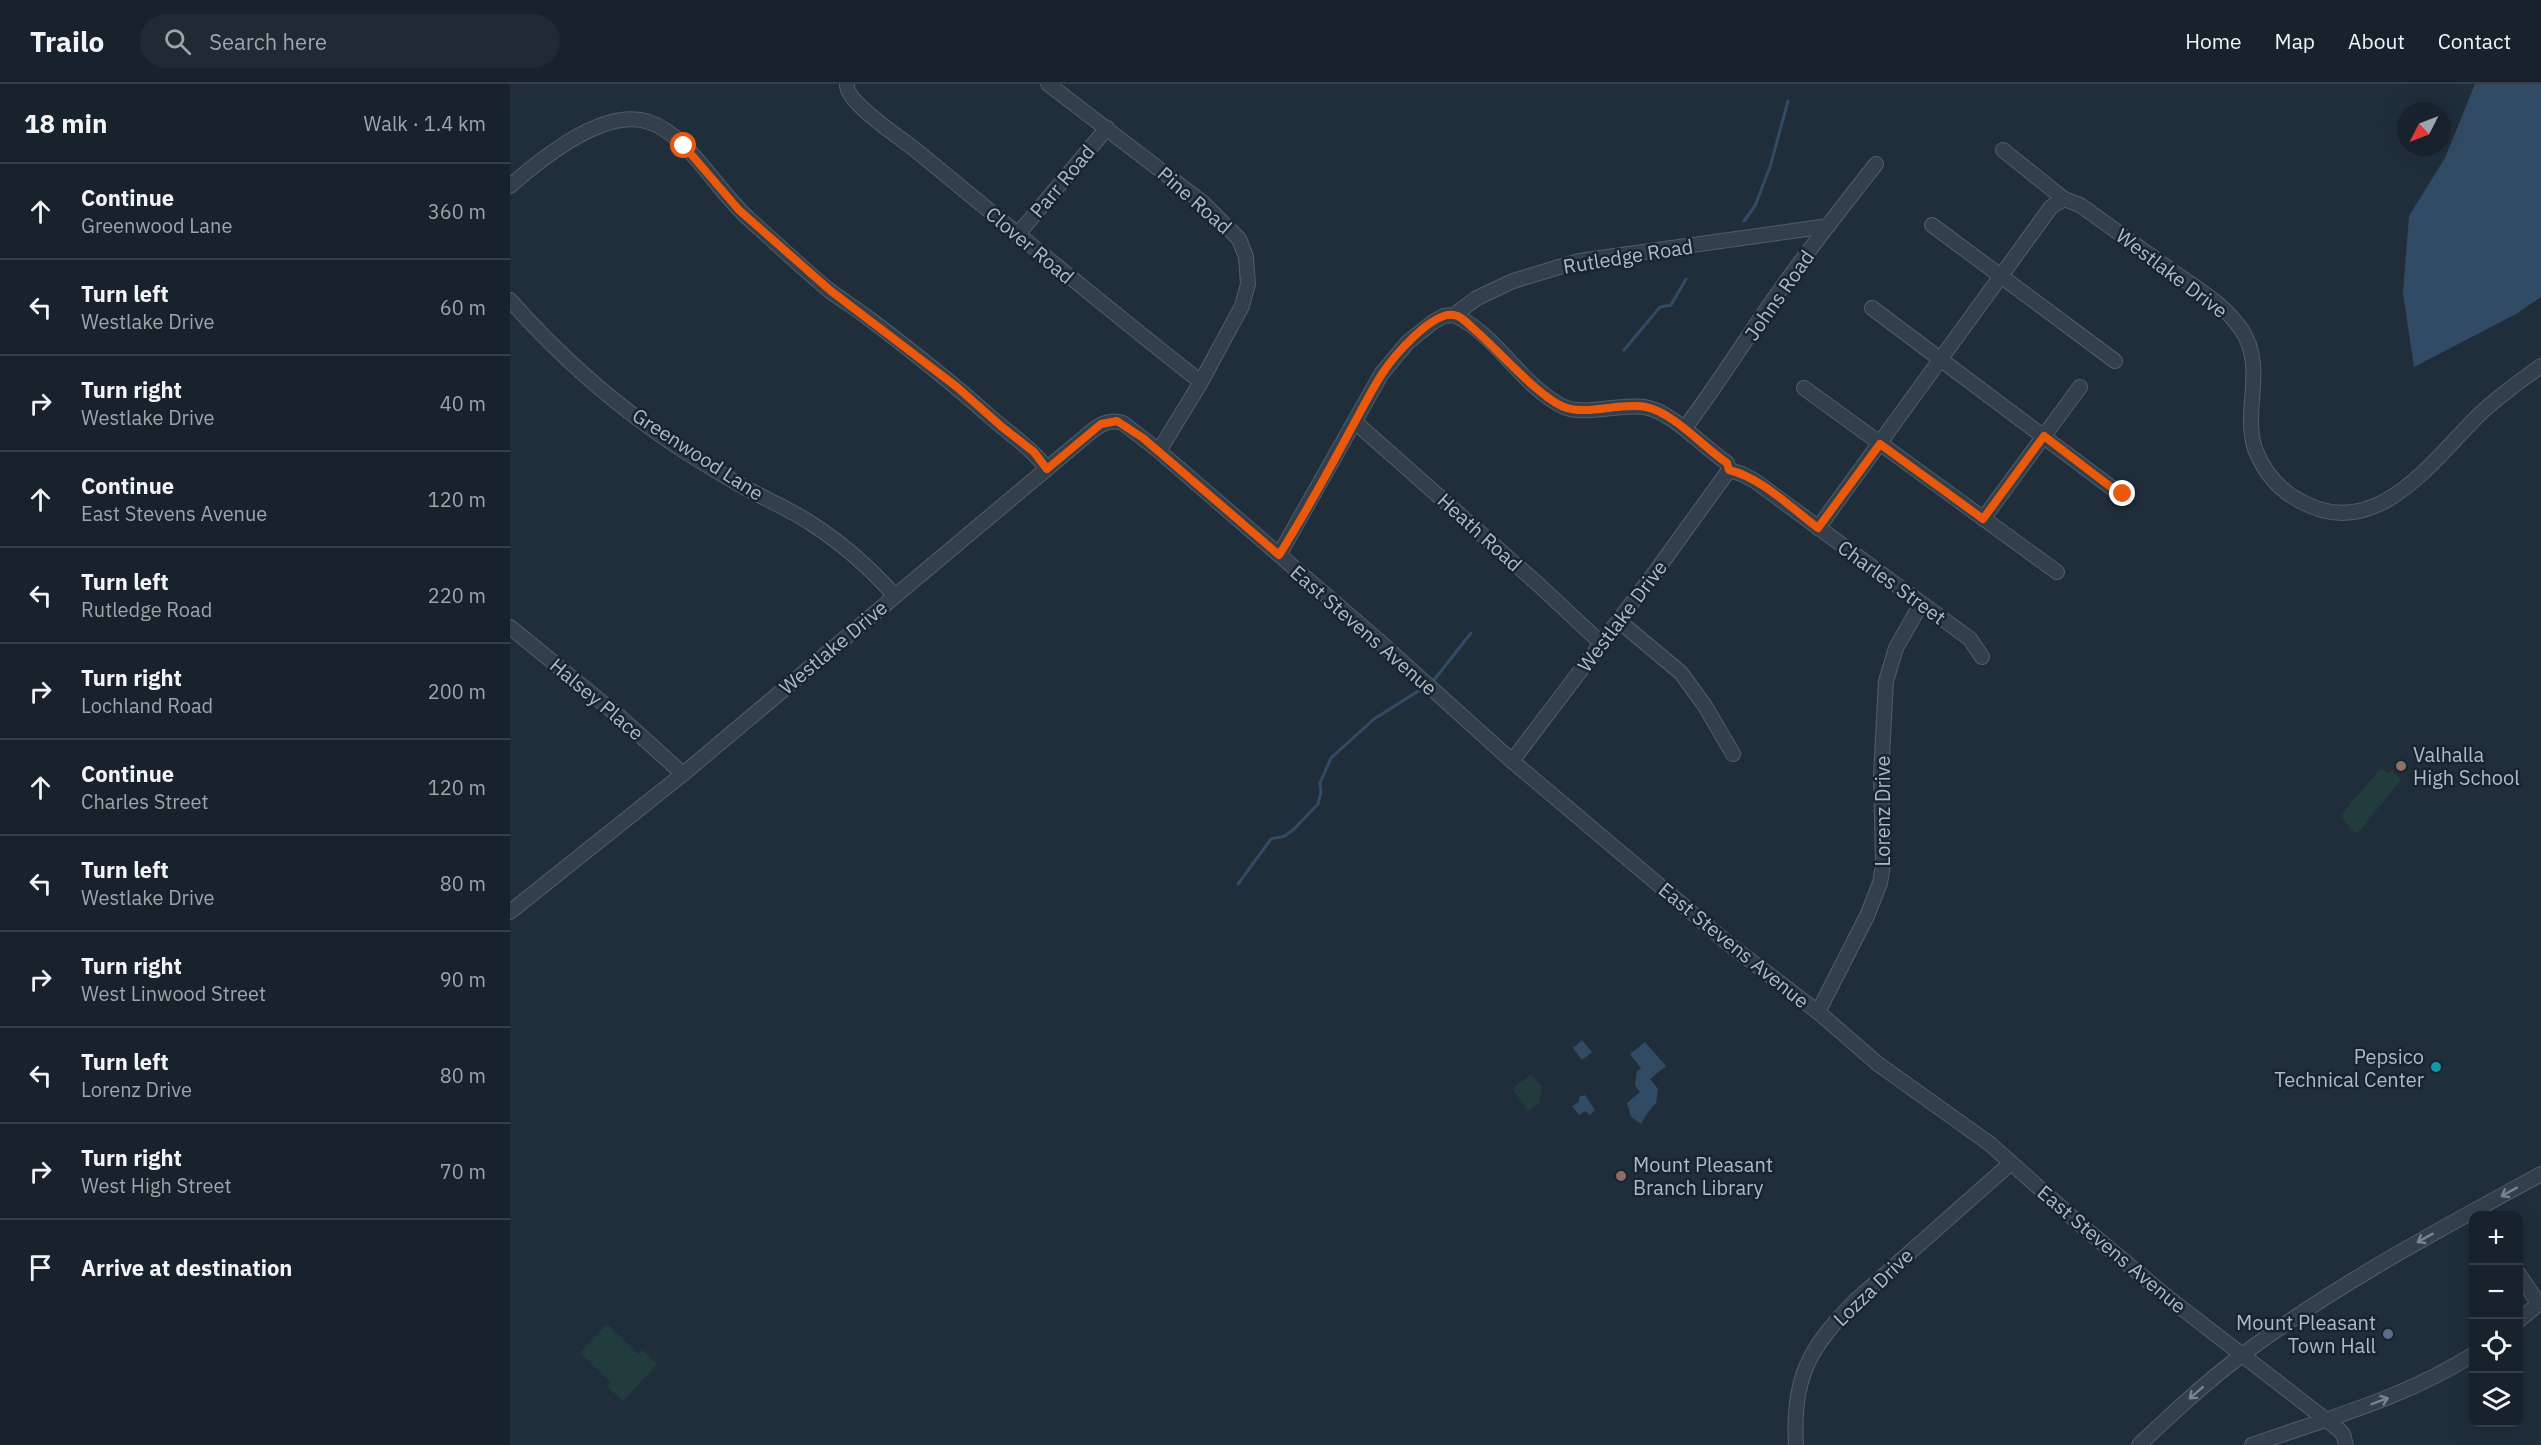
<!DOCTYPE html>
<html lang="en">
<head>
<meta charset="utf-8">
<style>
  body { margin:0; font-family:"IBM Plex Sans",sans-serif; background:#212a34; color:#f1f3f6 }
  .controls { position:absolute; right:18px; bottom:18px; display:grid; overflow:hidden; border-radius:12px; box-shadow:0 6px 24px #0002 }
  .controls button { width:54px; height:54px; display:grid; place-items:center; padding:0; border:0; border-bottom:2px solid #363f48; background:#18222c; color:#f1f3f6; font:30px sans-serif }
  .compass { position:absolute; left:1887px; top:18px; width:54px; height:54px; border-radius:50%; background:#18222c; box-shadow:0 6px 24px #0002; rotate:228deg }
  .stop { position:absolute; width:18px; height:18px; margin:-14px; border:4px solid #ea580c; border-radius:50%; background:#fff }
  .stop.end { background:#ea580c; border-color:#fff; box-shadow:0 2px 6px #0008 }
  .list { margin:0; padding:0; list-style:none }
  h2 { display:flex; justify-content:space-between; align-items:center; height:78px; margin:0; padding:0 24px; font-size:26px }
  h2 small { font-size:20px; font-weight:400; color:#9fa4a9 }
  .list li { display:grid; grid-template-columns:39px 1fr auto; gap:18px; align-items:center; box-sizing:border-box; height:96px; padding:0 24px; border-top:2px solid #363f48 }
  .list b { display:block; font-size:22px; white-space:nowrap }
  .list p { margin:0; font-size:20px; white-space:nowrap; color:#9fa4a9 }
  .list em { font-size:20px; font-style:normal; color:#9fa4a9 }
  .icon { flex:none; width:33px; height:33px; fill:none; stroke:currentColor; stroke-width:2; stroke-linecap:round; stroke-linejoin:round }
  .map { position:relative; flex:none; width:2031px; height:1361px; overflow:hidden }
  header { display:flex; align-items:center; gap:36px; box-sizing:border-box; height:84px; padding:0 30px; background:#18222c; border-bottom:2px solid #363f48 }
  header strong { font-size:28px }
  nav { display:flex; gap:33px; margin-inline-start:auto; font-size:21px }
  .search { width:420px; height:54px; background:#212a34; display:flex; align-items:center; gap:15px; box-sizing:border-box; padding:0 21px; border-radius:33px; color:#9fa4a9; font-size:22px }
  main { display:flex }
  aside { flex:1; background:#18222c }
  .map>svg:first-child { display:block }
  .green { fill:#223b3c }
  .water { fill:#324b64 }
  .lines { fill:none; stroke-linecap:round; stroke-linejoin:round }
  .stream { stroke:#324b64; stroke-width:3 }
  .minor-casing { stroke:#515d69; stroke-width:16 }
  .minor { stroke:#333f4b; stroke-width:14 }
  .oneway { stroke:#77838f }
  .route { stroke:#ea580c; stroke-width:8 }
  .education-dot { fill:#8d6e63; stroke:#192430; stroke-width:2 }
  .culture-dot { fill:#0f9aa8; stroke:#192430; stroke-width:2 }
  .service-dot { fill:#5c6f8a; stroke:#192430; stroke-width:2 }
  .labels { text-anchor:middle; dominant-baseline:central; stroke-width:5; stroke-linejoin:round; paint-order:stroke }
  .street-label { font-size:20px; fill:#aebac7; stroke:#192430 }
  .poi-label { font-size:20px; fill:#aebac7; stroke:#192430; text-anchor:start }
</style>
</head>
<body>
<header>
<strong>Trailo</strong>
<div class="search"><svg class="icon" aria-label="search" viewBox="0 0 24 24"><circle cx="10" cy="10" r="6"/><path d="M15 15l6 6"/></svg>Search here</div>
<nav><a>Home</a><a>Map</a><a>About</a><a>Contact</a></nav>
</header>
<main>
<aside>
<h2>18 min<small>Walk · 1.4 km</small></h2>
<ul class="list">
<li><svg class="icon" aria-label="ahead" viewBox="0 0 24 24"><path d="M12 20V5M6 11l6-6 6 6"/></svg><div><b>Continue</b><p>Greenwood Lane</p></div><em>360 m</em></li>
<li><svg class="icon" aria-label="left" viewBox="0 0 24 24"><path d="M17 20v-9H6M10 6l-5 5 5 5"/></svg><div><b>Turn left</b><p>Westlake Drive</p></div><em>60 m</em></li>
<li><svg class="icon" aria-label="right" viewBox="0 0 24 24"><path d="M7 20v-9h11M14 6l5 5-5 5"/></svg><div><b>Turn right</b><p>Westlake Drive</p></div><em>40 m</em></li>
<li><svg class="icon" aria-label="ahead" viewBox="0 0 24 24"><path d="M12 20V5M6 11l6-6 6 6"/></svg><div><b>Continue</b><p>East Stevens Avenue</p></div><em>120 m</em></li>
<li><svg class="icon" aria-label="left" viewBox="0 0 24 24"><path d="M17 20v-9H6M10 6l-5 5 5 5"/></svg><div><b>Turn left</b><p>Rutledge Road</p></div><em>220 m</em></li>
<li><svg class="icon" aria-label="right" viewBox="0 0 24 24"><path d="M7 20v-9h11M14 6l5 5-5 5"/></svg><div><b>Turn right</b><p>Lochland Road</p></div><em>200 m</em></li>
<li><svg class="icon" aria-label="ahead" viewBox="0 0 24 24"><path d="M12 20V5M6 11l6-6 6 6"/></svg><div><b>Continue</b><p>Charles Street</p></div><em>120 m</em></li>
<li><svg class="icon" aria-label="left" viewBox="0 0 24 24"><path d="M17 20v-9H6M10 6l-5 5 5 5"/></svg><div><b>Turn left</b><p>Westlake Drive</p></div><em>80 m</em></li>
<li><svg class="icon" aria-label="right" viewBox="0 0 24 24"><path d="M7 20v-9h11M14 6l5 5-5 5"/></svg><div><b>Turn right</b><p>West Linwood Street</p></div><em>90 m</em></li>
<li><svg class="icon" aria-label="left" viewBox="0 0 24 24"><path d="M17 20v-9H6M10 6l-5 5 5 5"/></svg><div><b>Turn left</b><p>Lorenz Drive</p></div><em>80 m</em></li>
<li><svg class="icon" aria-label="right" viewBox="0 0 24 24"><path d="M7 20v-9h11M14 6l5 5-5 5"/></svg><div><b>Turn right</b><p>West High Street</p></div><em>70 m</em></li>
<li><svg class="icon" aria-label="arrive" viewBox="0 0 24 24"><path d="M6 21V4h12l-3 4 3 4H6"/></svg><div><b>Arrive at destination</b></div></li>
</ul>
</aside>
<div class="map">
<svg width="2031" height="1361" viewBox="0 0 2031 1361">
  <rect width="100%" height="100%" fill="#202e3b"/>
  <g class="green">
    <path d="M1871,684L1878,689L1882,687L1891,696L1849,748L1845,749L1830,732Z"/>
    <path d="M1021,990L1032,1003L1029,1019L1019,1027L1002,1005Z"/>
    <path d="M97,1240L128,1270L132,1266L147,1280L113,1317L98,1303L101,1298L70,1269Z"/>
  </g>
  <g class="water">
    <path d="M1965,0H2031V213L2006,230L1904,283L1893,209L1899,132L1935,74Z"/>
    <path d="M1072,956L1082,968L1072,976L1063,964Z"/>
    <path d="M1135,958L1156,982L1140,995L1148,1005L1146,1019C1140,1025 1135,1032 1131,1040L1121,1033L1117,1019L1130,1008L1125,1001L1127,987L1131,984L1120,970Z"/>
    <path d="M1075,1011L1085,1026L1080,1031L1075,1027L1069,1031L1062,1022L1069,1018V1013Z"/>
  </g>
  <g class="lines">
    <g class="stream">
      <path d="M1234,137L1245,122L1260,83L1278,17"/>
      <path d="M1114,266L1150,223L1161,221L1176,195"/>
      <path d="M924,596L961,549"/>
      <path d="M728,800L761,755L775,752L784,745L808,720L811,708L810,699L821,674L864,635L910,606"/>
    </g>
    <g class="minor-casing">
      <g id="minor">
        <path d="M337,0C335,19 393,55 408,68C502,145 595,223 691,298"/>
        <path d="M538,0L692,118L729,155L736,173L738,200L732,222L691,298L649,367"/>
        <path d="M1493,66L1554,115"/>
        <path d="M0,102C32,74 94,23 139,38C177,50 208,108 239,135C266,159 292,184 320,207C332,216 345,224 357,233C398,264 439,296 477,330C498,349 521,363 537,385"/>
        <path d="M1422,141L1605,277"/>
        <path d="M508,150L597,44"/>
        <path d="M0,216C44,266 95,312 149,350C176,369 206,387 234,403C257,416 281,426 302,440C333,460 361,485 385,512"/>
        <path d="M1362,224L1606,407L1616,410"/>
        <path d="M944,231C986,250 1011,301 1052,322C1072,333 1111,319 1134,323C1162,327 1193,363 1217,379L1219,386L1232,390L1245,397L1460,555L1472,573"/>
        <path d="M1294,304L1547,488"/>
        <path d="M845,338L1030,502L1092,560"/>
        <path d="M1175,344C1201,309 1224,274 1248,238C1285,183 1326,131 1366,80"/>
        <path d="M1473,435L1570,303"/>
        <path d="M1308,444L1541,123L1554,115L1570,121C1601,143 1631,165 1662,187C1686,204 1714,220 1731,245C1757,283 1732,325 1745,365C1754,388 1770,407 1792,418C1868,459 1923,375 1971,329C1989,312 2010,297 2031,282"/>
        <path d="M769,471L872,289L898,258L923,238L934,232L944,231L967,214L1003,197L1069,177L1318,142"/>
        <path d="M1109,537L1171,589L1195,622L1223,670"/>
        <path d="M0,543L111,634L173,690"/>
        <path d="M1002,677L1146,487L1219,386"/>
        <path d="M0,828L173,690L570,357C583,346 595,333 613,339L649,367L869,557L1002,677L1220,861L1308,928L1368,980L1480,1060L1572,1142L1656,1212L1828,1345L1833,1350L1836,1361"/>
        <path d="M1308,928L1357,832L1370,799L1373,781L1371,691L1376,597L1386,564L1411,520"/>
        <path d="M2008,1189L2029,1220"/>
        <path d="M2008,1237L2031,1218"/>
        <path d="M1286,1361C1282,1294 1299,1264 1345,1217L1501,1079"/>
        <path d="M1629,1361C1662,1330 1696,1298 1732,1271C1825,1201 1929,1146 2031,1090"/>
        <path d="M1742,1361C1818,1334 1895,1314 1964,1270"/>
      </g>
    </g>
    <use href="#minor" class="minor"/>
  </g>
  <defs><path id="oneway-shaft" d="M-6 0H5M1.5-3L5.5 0L1.5 3" fill="none" stroke-width="1.6" stroke-linecap="round" stroke-linejoin="round" transform="scale(1.5)"/></defs>
  <g class="oneway">
    <use href="#oneway-shaft" transform="translate(1999 1108) rotate(151)"/>
    <use href="#oneway-shaft" transform="translate(1915 1154) rotate(151)"/>
    <use href="#oneway-shaft" transform="translate(1686 1309) rotate(139)"/>
    <use href="#oneway-shaft" transform="translate(1870 1317) rotate(-21)"/>
  </g>
  <g class="lines">
    <path class="route" d="M174,62L229,126L321,207L447,303L492,343L524,368L537,385L591,340L607,337L633,354L769,471C795,430 818,388 841,345C851,327 861,307 872,290C883,273 922,227 944,231C952,232 959,241 966,247C988,266 1030,314 1054,323C1077,332 1111,318 1136,323C1164,329 1192,362 1217,379L1219,386C1252,394 1281,424 1308,444L1370,360L1473,435L1534,352L1606,407L1613,410"/>
  </g>
  <g class="education-dot">
    <circle cx="1891" cy="682" r="6"/>
    <circle cx="1111" cy="1092" r="6"/>
  </g>
  <circle class="culture-dot" cx="1926" cy="983" r="6"/>
  <circle class="service-dot" cx="1878" cy="1250" r="6"/>
  <g class="labels">
    <g class="street-label">
      <text transform="translate(552 97) rotate(-50)">Parr Road</text>
      <text transform="translate(685 116) rotate(41)">Pine Road</text>
      <text transform="translate(520 161) rotate(40)">Clover Road</text>
      <text transform="translate(1118 172) rotate(-9)">Rutledge Road</text>
      <text transform="translate(1662 189) rotate(37)">Westlake Drive</text>
      <text transform="translate(1269 211) rotate(-55)">Johns Road</text>
      <text transform="translate(188 370) rotate(33)">Greenwood Lane</text>
      <text transform="translate(970 448) rotate(42)">Heath Road</text>
      <text transform="translate(1382 498) rotate(36)">Charles Street</text>
      <text transform="translate(1112 532) rotate(-53)">Westlake Drive</text>
      <text transform="translate(854 546) rotate(41)">East Stevens Avenue</text>
      <text transform="translate(323 563) rotate(-40)">Westlake Drive</text>
      <text transform="translate(87 615) rotate(40)">Halsey Place</text>
      <text transform="translate(1372 727) rotate(-90)">Lorenz Drive</text>
      <text transform="translate(1224 861) rotate(39)">East Stevens Avenue</text>
      <text transform="translate(1602 1165) rotate(40)">East Stevens Avenue</text>
      <text transform="translate(1363 1203) rotate(-44)">Lozza Drive</text>
    </g>
    <g class="poi-label">
      <text x="1903" y="670">Valhalla<tspan x="1903" dy="23">High School</tspan></text>
      <text x="1914" y="972" text-anchor="end">Pepsico<tspan x="1914" dy="23">Technical Center</tspan></text>
      <text x="1123" y="1080">Mount Pleasant<tspan x="1123" dy="23">Branch Library</tspan></text>
      <text x="1866" y="1238" text-anchor="end">Mount Pleasant<tspan x="1866" dy="23">Town Hall</tspan></text>
    </g>
  </g>
</svg>
<div class="controls">
<button>+</button>
<button>−</button>
<button><svg class="icon" aria-label="locate" viewBox="0 0 24 24"><circle cx="12" cy="12" r="6"/><path d="M12 2v4M12 18v4M2 12h4M18 12h4"/></svg></button>
<button><svg class="icon" aria-label="layers" viewBox="0 0 24 24"><path d="M12 4l9 5-9 5-9-5zM3 14l9 5 9-5"/></svg></button>
</div>
<svg class="compass" viewBox="-18 -18 36 36"><path d="M0-13l5 13h-10z" fill="#e53935"/><path d="M0 13l5-13h-10z" fill="#9fa4a9"/></svg>
<div class="stop" style="left:174px;top:62px"></div>
<div class="stop end" style="left:1613px;top:410px"></div>
</div>
</main>
</body>
</html>
